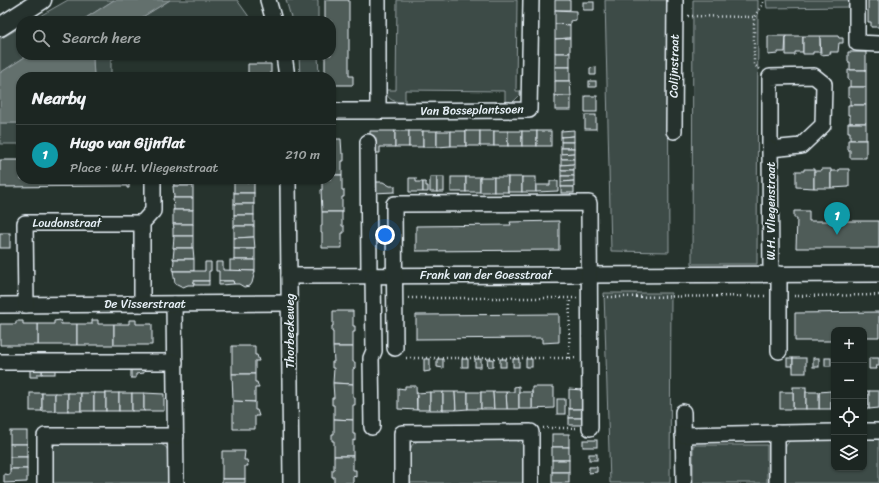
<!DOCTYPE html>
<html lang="en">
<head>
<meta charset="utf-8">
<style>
  body { margin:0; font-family:Sriracha,sans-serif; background:#29322f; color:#f1f3f6 }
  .controls { position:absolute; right:12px; bottom:12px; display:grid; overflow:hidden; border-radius:8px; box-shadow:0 1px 3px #0004 }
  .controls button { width:36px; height:36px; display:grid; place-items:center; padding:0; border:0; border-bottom:1px solid #3a4340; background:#1c2622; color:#f1f3f6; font:20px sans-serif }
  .you { position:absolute; left:385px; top:235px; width:14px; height:14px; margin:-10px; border:3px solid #fff; border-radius:50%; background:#1a73e8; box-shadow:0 0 0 6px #1a73e833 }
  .badge { display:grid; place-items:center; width:26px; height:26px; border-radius:50%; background:#8c9099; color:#fff; font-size:13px; font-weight:700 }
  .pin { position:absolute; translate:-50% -33px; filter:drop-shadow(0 1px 2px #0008) }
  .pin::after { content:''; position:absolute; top:21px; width:14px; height:12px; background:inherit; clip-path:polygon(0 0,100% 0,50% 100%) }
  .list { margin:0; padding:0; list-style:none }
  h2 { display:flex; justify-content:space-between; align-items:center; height:52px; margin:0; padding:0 16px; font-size:17px }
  h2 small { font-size:13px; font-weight:400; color:#a0a5a5 }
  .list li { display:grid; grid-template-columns:26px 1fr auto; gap:12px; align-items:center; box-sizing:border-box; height:60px; padding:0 16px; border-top:1px solid #3a4340 }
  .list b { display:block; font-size:15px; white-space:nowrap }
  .list p { margin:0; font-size:13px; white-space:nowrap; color:#a0a5a5 }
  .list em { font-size:13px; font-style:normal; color:#a0a5a5 }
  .icon { flex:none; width:22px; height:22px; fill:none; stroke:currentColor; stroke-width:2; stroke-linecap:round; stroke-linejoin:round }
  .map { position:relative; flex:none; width:879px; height:483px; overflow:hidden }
  .search { position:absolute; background:#1c2622; box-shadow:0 1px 3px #0004; left:16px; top:16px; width:320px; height:44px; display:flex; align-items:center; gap:10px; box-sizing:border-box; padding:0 14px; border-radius:16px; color:#a0a5a5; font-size:15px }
  .panel { position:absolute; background:#1c2622; box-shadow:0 1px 3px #0004; left:16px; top:72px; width:320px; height:112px; border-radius:16px }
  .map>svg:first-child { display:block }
  .green { fill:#3e4b47; stroke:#939ea0 }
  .water { fill:#636f6d; stroke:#98a3a5 }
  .building { fill:#505c59; stroke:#e8f1f8 }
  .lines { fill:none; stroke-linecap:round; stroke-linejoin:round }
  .minor-casing { stroke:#e8f1f8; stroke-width:18 }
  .major-casing { stroke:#e8f1f8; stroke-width:21 }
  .path { stroke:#e8f1f8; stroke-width:2.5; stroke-dasharray:1 3; stroke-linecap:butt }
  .minor { stroke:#26332d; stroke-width:15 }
  .major { stroke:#26332d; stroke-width:18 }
  .labels { text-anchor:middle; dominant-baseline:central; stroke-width:4; stroke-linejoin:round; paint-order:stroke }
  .street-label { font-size:12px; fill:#e8f1f8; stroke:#26332d }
</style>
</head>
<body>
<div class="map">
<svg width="879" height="483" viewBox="0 0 879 483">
  <rect width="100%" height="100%" fill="#26332d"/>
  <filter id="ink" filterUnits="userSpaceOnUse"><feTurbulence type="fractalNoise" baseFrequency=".025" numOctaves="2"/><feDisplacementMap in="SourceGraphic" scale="8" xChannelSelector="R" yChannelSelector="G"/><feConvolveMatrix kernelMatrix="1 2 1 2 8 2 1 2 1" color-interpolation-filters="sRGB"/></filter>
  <g filter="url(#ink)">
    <g class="green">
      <path d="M68,0H114L81,21H31Z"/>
      <path d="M170,0H237L252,21H136Z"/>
      <path d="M286,0H318V21H292Z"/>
      <path d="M397,0H517L516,91H520V95L513,102H505V91L405,90V102C395,102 387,101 386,90H396Z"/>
      <path d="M605,0H668L669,252L611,251Z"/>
      <path d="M693,0H758L757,264H692Z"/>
      <path d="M766,0H849L850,7L767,8Z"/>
      <path d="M21,27V55H28L0,73V39Z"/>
      <path d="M95,55H119L111,60V77H94L93,59Z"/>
      <path d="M299,55H318L319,77H300Z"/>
      <rect x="0" y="123" width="21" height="21"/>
      <path d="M604,293H671L670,483H610Z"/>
      <path d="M515,439L522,444L525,450L524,483H409L410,451L412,445L419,440Z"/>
      <path d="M792,439H834V468H864V439H879V483H784C784,469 779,448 792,439Z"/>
      <path d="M57,443H159L166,447L170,455V483H50L51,449Z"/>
      <rect x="693" y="445" width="74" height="38"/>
    </g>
    <g class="water">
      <path d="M114,0H170L136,21H81Z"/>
      <path d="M28,55H95L93,59L94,77H21V123H0V73Z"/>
    </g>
    <g class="building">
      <path d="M325,0H349V76H353V85H331V77H325V55H331V21H325Z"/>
      <rect x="555" y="0" width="15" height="10"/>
      <path d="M868,0H879V27H871V22H868Z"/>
      <rect x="583" y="2" width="11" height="8"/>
      <path d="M555,10L576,11V20L570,21V25L555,24Z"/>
      <path d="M555,24L570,25V38L555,39Z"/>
      <path d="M768,36H786L785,52H778V54L768,55Z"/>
      <path d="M786,36H803V52H795V55H786Z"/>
      <path d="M803,36H820V52H813V54H803Z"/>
      <path d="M820,36H838L839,38H843V43H839L838,52H830L831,54L821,55Z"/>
      <path d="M570,38V53H555V39Z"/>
      <path d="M848,52H866V70H850V62H848Z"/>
      <rect x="555" y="53" width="15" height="14"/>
      <path d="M248,64H271V77H121V76H248Z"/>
      <rect x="555" y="67" width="15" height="14"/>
      <path d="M596,67V75H590V68Z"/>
      <path d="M848,70H866V87H850V80L848,79Z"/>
      <path d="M555,81H570L571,96H555Z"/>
      <rect x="589" y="81" width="7" height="6"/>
      <path d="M848,87H866V105H850V97H848Z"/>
      <rect x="555" y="96" width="16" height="14"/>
      <rect x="585" y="96" width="12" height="16"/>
      <path d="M848,105H866V123H850V115H848Z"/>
      <rect x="585" y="115" width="11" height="14"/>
      <path d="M848,123H866V140H850V132H848Z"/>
      <path d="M574,130V136L561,137V131Z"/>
      <path d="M370,131H395V147H380V153H370Z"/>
      <rect x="395" y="131" width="14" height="16"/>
      <rect x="409" y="131" width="14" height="16"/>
      <rect x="423" y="131" width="14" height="16"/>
      <path d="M437,131H451V146L437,147Z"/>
      <rect x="451" y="131" width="15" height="15"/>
      <rect x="466" y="131" width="14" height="15"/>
      <rect x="480" y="131" width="14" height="15"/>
      <rect x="494" y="131" width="14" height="15"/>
      <rect x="508" y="131" width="14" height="15"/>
      <rect x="522" y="131" width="15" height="15"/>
      <rect x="537" y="131" width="14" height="15"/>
      <path d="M574,136V142H561V137Z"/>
      <path d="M331,139H341L342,154H344V161H342V175H331Z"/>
      <path d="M848,140H866V158H850V150H848Z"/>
      <rect x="561" y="142" width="13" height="6"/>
      <path d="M561,148H574V153L561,154Z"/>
      <path d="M574,153V159H561V154Z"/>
      <path d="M561,159H574V164L561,165Z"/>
      <path d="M0,160H21V179H129V188H127V186H122L0,187Z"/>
      <path d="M574,164V170H561V165Z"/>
      <path d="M804,169H814V188L796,187V171H804Z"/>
      <path d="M821,169H831V188H814V171H821Z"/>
      <path d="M839,169H849V187L831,188V171H839Z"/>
      <rect x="561" y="170" width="13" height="6"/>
      <path d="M331,175H342V190H344V197H342V212H322L321,190H322V179H331Z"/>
      <path d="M561,176H574V181L561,182Z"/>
      <rect x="430" y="177" width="7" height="15"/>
      <rect x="437" y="177" width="7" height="15"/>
      <rect x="451" y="177" width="15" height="15"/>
      <rect x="466" y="177" width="14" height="15"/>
      <rect x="480" y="177" width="14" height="15"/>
      <rect x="494" y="177" width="14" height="15"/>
      <rect x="508" y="177" width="14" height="15"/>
      <rect x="522" y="177" width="14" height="15"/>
      <path d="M409,178H416V182H423V192H409Z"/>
      <path d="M173,179H193V186H173L174,185Z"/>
      <rect x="230" y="179" width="24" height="3"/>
      <path d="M550,181H558V191L536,192V185H550Z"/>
      <path d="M574,181V187H561V182Z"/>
      <rect x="234" y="182" width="20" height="11"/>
      <path d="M373,182H383L390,186H395V192L373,193Z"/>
      <path d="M423,182H426V186H428V192H423Z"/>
      <path d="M173,186H193V198H173L174,197Z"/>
      <rect x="561" y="187" width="13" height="6"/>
      <rect x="234" y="193" width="20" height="11"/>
      <path d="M173,198H193V210H173L174,209Z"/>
      <rect x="234" y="204" width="20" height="11"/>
      <rect x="173" y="210" width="20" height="14"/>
      <path d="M794,211H809V221H879V248H796L797,218H794Z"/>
      <path d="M322,212H342V226H344V233H342V248H322V233H321V226H322Z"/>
      <rect x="234" y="215" width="20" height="11"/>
      <path d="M559,221V250L416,251V226L511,225L510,222Z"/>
      <path d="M173,224H193V236H173V228H174Z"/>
      <path d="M234,226H254V237L234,238Z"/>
      <rect x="0" y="233" width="10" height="15"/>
      <path d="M173,236H193V248H173L174,237Z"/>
      <path d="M254,237L255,249H234V238Z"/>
      <path d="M173,248H193L194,259H173L174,249Z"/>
      <rect x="234" y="249" width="21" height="11"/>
      <path d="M173,259H194V271H173L174,260Z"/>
      <rect x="230" y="260" width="25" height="11"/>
      <path d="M205,262H211V271H209V281H194V285H188L183,287L175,283L173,271H205Z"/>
      <path d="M216,262H223V270L255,271L252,283L250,286L244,287L239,284H234L233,281H219V271H216Z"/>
      <rect x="194" y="281" width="15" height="4"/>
      <path d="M219,281H233L234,284L220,285H219Z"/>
      <path d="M333,311H353V326H355V332H353V347H333V332H332V326H333Z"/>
      <path d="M879,312V337H864V330H834V341H795V313Z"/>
      <path d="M559,314V342L542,343V338L416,339V315Z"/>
      <path d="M60,320L61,324H77V345H38V324H54V321Z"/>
      <path d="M92,320H98V324H114V345H77V324H92Z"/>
      <path d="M129,320H136V324H152V345H114V324H129Z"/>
      <path d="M16,321H23V324H38V345H0V324H16Z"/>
      <path d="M232,346H255V355H257L259,361H255V374H232Z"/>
      <path d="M333,347H353V362H355V368L353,369V384L333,383L334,368H332V362H334Z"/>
      <rect x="787" y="358" width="6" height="8"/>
      <rect x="793" y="358" width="13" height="15"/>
      <rect x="813" y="358" width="6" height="9"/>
      <rect x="825" y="358" width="6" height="8"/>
      <path d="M869,358H879V366H876L877,369H869Z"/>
      <path d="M424,359H430V371L424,372Z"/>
      <path d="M437,359H443V368L437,367Z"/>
      <rect x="462" y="359" width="6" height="8"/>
      <rect x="475" y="359" width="6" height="8"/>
      <path d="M487,359H493V367H488Z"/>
      <rect x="500" y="359" width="6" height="8"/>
      <rect x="513" y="359" width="6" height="8"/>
      <rect x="526" y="359" width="6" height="8"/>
      <path d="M144,365V373L136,374V378H131V366Z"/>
      <rect x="42" y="366" width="13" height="8"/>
      <path d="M42,366V374H37V377H30V367Z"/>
      <path d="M232,374H255V382H257L259,388H255V402L233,401Z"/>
      <path d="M333,383L353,384V398H355V405H353V420L334,419V405H332V398H334Z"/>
      <path d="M405,386H416L417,410L398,409V388L405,389Z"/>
      <path d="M519,386V409H507L506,392H514V387Z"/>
      <path d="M532,387H554V408L532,409Z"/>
      <rect x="793" y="387" width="13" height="22"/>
      <path d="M569,389L582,390V409H569Z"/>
      <path d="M831,391V409H819V392Z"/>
      <rect x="831" y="391" width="3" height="18"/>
      <rect x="864" y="391" width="5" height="18"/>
      <path d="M869,391H879V408L869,409Z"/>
      <path d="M430,392V410H417V393Z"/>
      <rect x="430" y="392" width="13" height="18"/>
      <path d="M443,392H455L456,410H443Z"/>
      <path d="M455,392H468V409L456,410Z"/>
      <rect x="468" y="392" width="13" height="17"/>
      <path d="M481,392H493L494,409H481Z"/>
      <path d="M493,392H506L507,409H494Z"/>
      <rect x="519" y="392" width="13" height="17"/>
      <rect x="780" y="392" width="13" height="17"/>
      <rect x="806" y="392" width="13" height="17"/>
      <rect x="30" y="393" width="12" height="18"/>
      <rect x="42" y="393" width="13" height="18"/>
      <rect x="55" y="393" width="13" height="18"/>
      <rect x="68" y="393" width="13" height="18"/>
      <rect x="81" y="393" width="13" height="18"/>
      <rect x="94" y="393" width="12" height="18"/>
      <rect x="106" y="393" width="13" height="18"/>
      <rect x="119" y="393" width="13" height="18"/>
      <rect x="132" y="393" width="12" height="18"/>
      <path d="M144,393L164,394V411H144Z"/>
      <rect x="557" y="399" width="8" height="15"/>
      <path d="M233,401L255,402V410H257L259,416H255V429H233Z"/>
      <rect x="569" y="409" width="13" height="9"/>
      <rect x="569" y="418" width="13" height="7"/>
      <path d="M334,419L353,420V434H355V441L353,440V456H334V441H332V434H334Z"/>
      <rect x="10" y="431" width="17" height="13"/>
      <rect x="552" y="434" width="17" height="13"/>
      <rect x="583" y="440" width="14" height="7"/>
      <rect x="10" y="444" width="17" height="13"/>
      <rect x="552" y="447" width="17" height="13"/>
      <path d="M222,451H245L244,460H247L248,466H245V479H222Z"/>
      <rect x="589" y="454" width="8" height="6"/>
      <path d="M334,456H353V470H356V477L353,476V483H334V477H332V470H334Z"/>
      <rect x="10" y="457" width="17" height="12"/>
      <rect x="552" y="460" width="17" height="12"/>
      <path d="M589,467H597V472L589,473Z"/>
      <path d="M10,469H27V482L4,483V474L10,475Z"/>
      <rect x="552" y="472" width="17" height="11"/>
      <rect x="222" y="479" width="23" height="4"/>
    </g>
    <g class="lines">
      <g class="minor-casing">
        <g id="minor">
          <path d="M268,0L274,21"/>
          <path d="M378,0V111L529,110L531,0"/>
          <path d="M857,0V43L879,44"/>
          <path d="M284,55L287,77"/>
          <path d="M814,76L824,84L823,125L801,146L770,149V77Z"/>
          <path d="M331,111H378"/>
          <path d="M674,131L675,0"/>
          <path d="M368,142L369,276"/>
          <path d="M770,149L771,274"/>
          <path d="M288,179L291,483"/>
          <path d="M779,274V351"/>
          <path d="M289,276L879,274"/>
          <path d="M142,304V223L153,211V179"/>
          <path d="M174,304L176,483"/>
          <path d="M0,305L289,303"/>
          <path d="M26,305L25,223H142"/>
          <path d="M395,348L394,204L589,203L590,428"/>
          <path d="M0,362H175"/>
          <path d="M683,412L684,483"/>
          <path d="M372,427L371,358L374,351L373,276"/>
          <path d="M864,431H879"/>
          <path d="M777,433V483"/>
          <path d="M683,435L834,432"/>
          <path d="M45,483V436H176"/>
          <path d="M402,483V433L531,432V483"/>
        </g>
      </g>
      <g class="major-casing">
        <path id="major" d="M0,27L42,0"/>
      </g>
      <g class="path">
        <path d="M688,16L754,17"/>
        <path d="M760,69L754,65V17L763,4V0"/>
        <path d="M794,296L879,295"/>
        <path d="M604,297L765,296"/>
        <path d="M408,298H577"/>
        <path d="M406,358H577"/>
        <path d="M569,358L570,298"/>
        <path d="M543,428H576"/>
      </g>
      <use href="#minor" class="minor"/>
      <use href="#major" class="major"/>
    </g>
  </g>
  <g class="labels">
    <g class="street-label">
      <text transform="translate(674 66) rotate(-89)">Colijnstraat</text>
      <text transform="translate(472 110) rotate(-1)">Van Bosseplantsoen</text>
      <text transform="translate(771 211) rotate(-90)">W.H. Vliegenstraat</text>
      <text x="67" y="223">Loudonstraat</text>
      <text x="486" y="275">Frank van der Goesstraat</text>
      <text x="145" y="304">De Visserstraat</text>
      <text transform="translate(290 331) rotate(-90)">Thorbeckeweg</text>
    </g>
  </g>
</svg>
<div class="controls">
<button>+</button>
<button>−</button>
<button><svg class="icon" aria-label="locate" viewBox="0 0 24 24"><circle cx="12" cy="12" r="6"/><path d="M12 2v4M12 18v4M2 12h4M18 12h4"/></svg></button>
<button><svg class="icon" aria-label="layers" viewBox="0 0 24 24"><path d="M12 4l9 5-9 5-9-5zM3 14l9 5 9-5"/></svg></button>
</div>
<div class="you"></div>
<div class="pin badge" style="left:837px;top:235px;background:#0f9aa8">1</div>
<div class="search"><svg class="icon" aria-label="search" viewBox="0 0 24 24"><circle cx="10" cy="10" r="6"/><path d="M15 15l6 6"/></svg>Search here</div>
<section class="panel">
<h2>Nearby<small></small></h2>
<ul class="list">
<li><span class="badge" style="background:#0f9aa8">1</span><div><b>Hugo van Gijnflat</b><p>Place · W.H. Vliegenstraat</p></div><em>210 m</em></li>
</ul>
</section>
</div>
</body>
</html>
